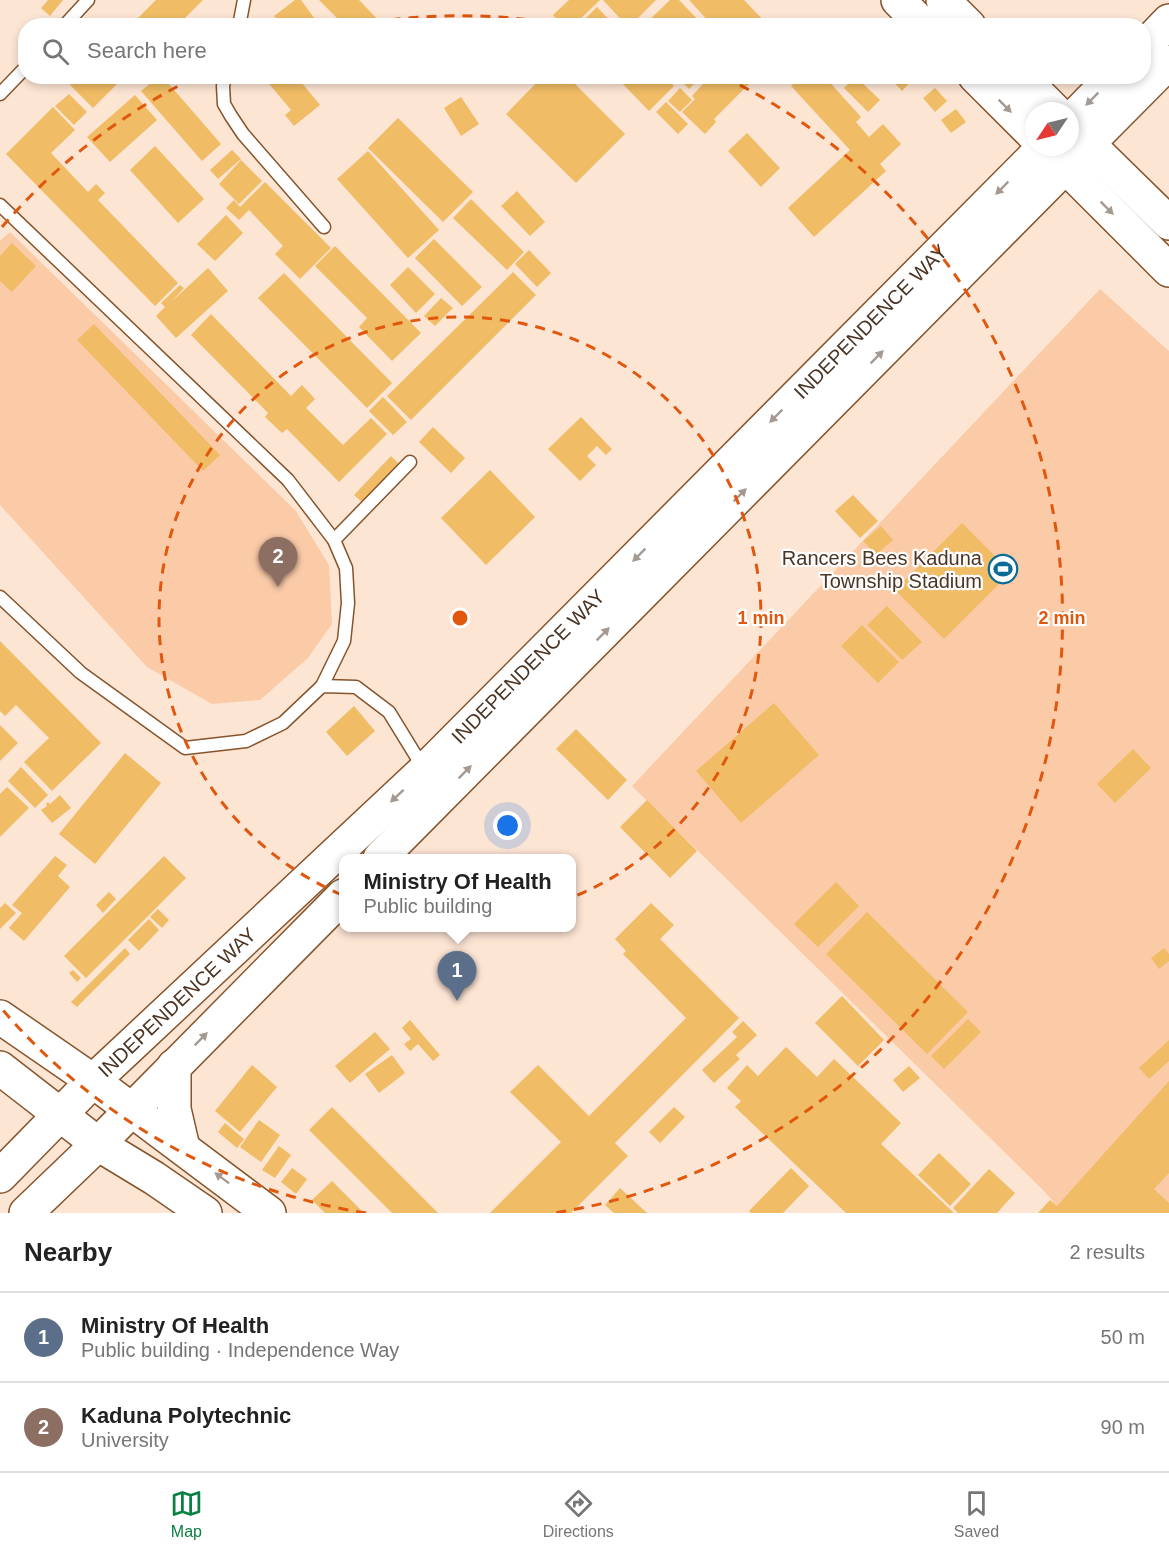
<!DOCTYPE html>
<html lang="en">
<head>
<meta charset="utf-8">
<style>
  body { margin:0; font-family:Arial,sans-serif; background:#f6f6f6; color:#222 }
  .compass { position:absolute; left:1025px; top:102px; width:54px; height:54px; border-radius:50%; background:#fff; box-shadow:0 3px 9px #0003; rotate:235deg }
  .you { position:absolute; left:508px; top:826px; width:21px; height:21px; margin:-15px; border:4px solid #fff; border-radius:50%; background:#1a73e8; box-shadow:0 0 0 9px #1a73e833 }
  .badge { display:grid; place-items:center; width:39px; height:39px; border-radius:50%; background:#0b8043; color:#fff; font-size:20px; font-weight:700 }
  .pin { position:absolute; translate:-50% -50px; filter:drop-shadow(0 2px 3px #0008) }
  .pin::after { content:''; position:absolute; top:32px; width:21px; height:18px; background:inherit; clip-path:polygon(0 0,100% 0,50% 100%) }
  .popup { position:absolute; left:339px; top:854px; width:237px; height:78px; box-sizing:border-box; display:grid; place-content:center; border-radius:12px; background:#fff; filter:drop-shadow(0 2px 4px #0005); font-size:20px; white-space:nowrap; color:#767676 }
  .popup b { font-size:22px; color:#222 }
  .popup::after { content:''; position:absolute; left:50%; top:100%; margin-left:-12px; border:12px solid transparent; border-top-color:#fff }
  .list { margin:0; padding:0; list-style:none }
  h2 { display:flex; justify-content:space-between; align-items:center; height:78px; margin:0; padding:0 24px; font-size:26px }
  h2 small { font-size:20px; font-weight:400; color:#767676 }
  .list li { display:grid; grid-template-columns:39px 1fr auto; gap:18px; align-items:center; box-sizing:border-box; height:90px; padding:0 24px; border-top:2px solid #e0e0e0 }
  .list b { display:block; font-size:22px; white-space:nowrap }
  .list p { margin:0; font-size:20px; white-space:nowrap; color:#767676 }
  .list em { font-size:20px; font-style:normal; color:#767676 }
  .icon { flex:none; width:33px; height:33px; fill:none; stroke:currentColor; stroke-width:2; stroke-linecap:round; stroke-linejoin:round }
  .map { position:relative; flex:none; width:1169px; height:1213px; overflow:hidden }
  .search { position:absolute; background:#fff; box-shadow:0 3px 9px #0003; left:18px; right:18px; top:18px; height:66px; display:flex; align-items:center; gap:15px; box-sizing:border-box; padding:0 21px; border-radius:24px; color:#767676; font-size:22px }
  .sheet { height:258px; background:#fff }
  nav { display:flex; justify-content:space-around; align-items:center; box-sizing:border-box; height:84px; border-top:2px solid #e0e0e0; background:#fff; font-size:16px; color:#767676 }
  nav a { display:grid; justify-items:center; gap:3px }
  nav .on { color:#0b8043 }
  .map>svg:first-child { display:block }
  .green { fill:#fbcba8 }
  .building { fill:#f0bc65 }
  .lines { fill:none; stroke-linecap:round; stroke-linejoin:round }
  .lane-casing { stroke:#86542b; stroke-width:15 }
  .secondary-casing { stroke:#86542b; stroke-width:36 }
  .lane { stroke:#fff; stroke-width:12 }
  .secondary { stroke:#fff; stroke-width:33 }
  .oneway { fill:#a59a91 }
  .ring { fill:none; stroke:#e0570d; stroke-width:3; stroke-dasharray:10 8 }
  .labels { text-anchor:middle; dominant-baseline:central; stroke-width:4.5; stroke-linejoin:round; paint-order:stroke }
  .street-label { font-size:20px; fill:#4b3423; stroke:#fff }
  .poi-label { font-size:20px; fill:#4b3423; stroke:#fff; text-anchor:end }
  .centre { fill:#e0570d; stroke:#fff; stroke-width:3 }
  .ring-label { font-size:18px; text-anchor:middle; font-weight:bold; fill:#e0570d; stroke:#fff; stroke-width:4.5; stroke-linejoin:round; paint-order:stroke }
</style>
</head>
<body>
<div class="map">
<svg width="1169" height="1213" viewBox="0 0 1169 1213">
  <rect width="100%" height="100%" fill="#fde5d4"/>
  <g class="green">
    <path d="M10,232L296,511L329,565L332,624L308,658L260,700L212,704L147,667L0,505V241Z"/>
    <path d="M1100,289L1169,351V1213H1063L1044,1191L632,786Z"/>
  </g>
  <g class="building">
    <path d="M48,0H63L50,16L41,8Z"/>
    <path d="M156,0H203L177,26H130Z"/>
    <path d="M295,0H301L320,26H281L274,16Z"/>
    <path d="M319,0H359L384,26H345Z"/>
    <path d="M569,0H600L573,26H562L553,15Z"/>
    <path d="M603,0H656L630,26H627Z"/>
    <path d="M670,0H679L704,26H643Z"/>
    <path d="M689,0H744L769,26H713Z"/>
    <path d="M597,7L615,26H578Z"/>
    <path d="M78,76H125L93,108L70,85Z"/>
    <path d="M159,76H162L221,144L202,161L141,91Z"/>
    <path d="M268,76H296L320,105L294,126L285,115L291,110L265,79Z"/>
    <path d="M543,76H567L625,134L576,183L506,114Z"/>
    <path d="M615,76H665L674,86L649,111Z"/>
    <path d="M689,76L700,78L689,89L683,83Z"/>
    <path d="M710,76H751L754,79L714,119L716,122L705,134L682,112L695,99L692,96Z"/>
    <path d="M802,76H824L861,117L856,122L869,137L883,124L901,144L880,164L886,171L814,237L788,208L850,150L791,86Z"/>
    <path d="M888,76H916L902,91Z"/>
    <path d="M856,77L880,100L868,112L844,88Z"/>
    <path d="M680,88L692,100L680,112L668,101Z"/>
    <path d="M935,88L947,101L935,112L923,98Z"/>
    <path d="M69,94L87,112L74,125L55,106Z"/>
    <path d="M135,95L157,120L110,162L87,137Z"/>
    <path d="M461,97L479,124L461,136L444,108Z"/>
    <path d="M666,102L688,124L678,134L656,112Z"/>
    <path d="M53,107L75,130L51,153L88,192L96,184L105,193L98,200L178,283L155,306L6,154Z"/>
    <path d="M956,109L966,122L951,133L941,120Z"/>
    <path d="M398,118L473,192L443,222L368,148Z"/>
    <path d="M747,133L780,168L761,187L728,151Z"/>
    <path d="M155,146L204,199L178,223L130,170Z"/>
    <path d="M232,150L241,159L218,179L210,170Z"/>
    <path d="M368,151L439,230L408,258L337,179Z"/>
    <path d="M241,160L262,181L239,204L219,184Z"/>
    <path d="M265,182L331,248L300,279L275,254L283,246L249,210L239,220L226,208L234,200L240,207Z"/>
    <path d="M517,191L545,222L530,236L501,206Z"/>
    <path d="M471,199L524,252L507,270L453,218Z"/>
    <path d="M226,215L243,233L215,261L197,244Z"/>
    <path d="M434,239L482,287L462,306L415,258Z"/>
    <path d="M12,243L36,266L12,292L0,281V256Z"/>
    <path d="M335,246L421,333L392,361L359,327L367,318L315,266Z"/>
    <path d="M529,250L551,273L537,287L515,264Z"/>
    <path d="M408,267L435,294L416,313L390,285Z"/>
    <path d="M208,268L228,291L176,338L156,316L165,307L161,303L180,285L184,288L171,302Z"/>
    <path d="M513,272L536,295L411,420L387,396Z"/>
    <path d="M284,273L392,383L367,408L258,298Z"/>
    <path d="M441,298L453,308L435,326L424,316Z"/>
    <path d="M211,314L291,396L302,385L315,399L306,408L343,445L371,418L387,434L339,482L287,429L282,433L265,417L268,413L191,335Z"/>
    <path d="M94,324L220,455L203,471L77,340Z"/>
    <path d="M383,397L407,422L393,435L369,411Z"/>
    <path d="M581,417L612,449L606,455L597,446L587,456L596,465L580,481L548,449Z"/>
    <path d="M433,427L465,458L451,473L419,442Z"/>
    <path d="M391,456L400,465L363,503L354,495Z"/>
    <path d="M490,470L535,517L486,565L441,518Z"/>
    <path d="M853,495L878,521L860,538L835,511Z"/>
    <path d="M962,523L1011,572L944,639L895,590Z"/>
    <path d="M881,526L893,540L876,555L863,541Z"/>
    <path d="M887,606L922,642L902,660L867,625Z"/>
    <path d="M862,625L899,662L878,683L841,646Z"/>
    <path d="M0,641L101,743L52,791L24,762L49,738L16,705L5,716L0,711Z"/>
    <path d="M774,703L819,755L741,823L696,771Z"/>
    <path d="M354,706L375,731L347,756L326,732Z"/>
    <path d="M0,725L18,743L0,761Z"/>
    <path d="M576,729L627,780L608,800L556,749Z"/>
    <path d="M1133,749L1151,768L1115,803L1097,784Z"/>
    <path d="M125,753L161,783L95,864L59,834Z"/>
    <path d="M21,767L48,795L35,808L8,781Z"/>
    <path d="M7,787L29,808L0,837V794Z"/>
    <path d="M60,795L71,808L52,823L41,810L47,806L46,804L48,802L50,804Z"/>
    <path d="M647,800L697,851L670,878L620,827Z"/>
    <path d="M55,856L67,865L58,876L70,887L24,941L9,928L22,913L12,905Z"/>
    <path d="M164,856L186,878L86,978L64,956Z"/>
    <path d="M836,882L859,906L818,947L794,924Z"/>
    <path d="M109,892L116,899L103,913L96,905Z"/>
    <path d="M5,903L16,913L0,929V908Z"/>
    <path d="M651,903L674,925L660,939L739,1018L615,1143L628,1156L571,1213H490L561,1142L510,1092L538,1065L589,1116L686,1018L623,954L626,951L615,939Z"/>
    <path d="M158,909L169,920L162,928L150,917Z"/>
    <path d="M867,912L968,1012L927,1054L826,954Z"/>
    <path d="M149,919L159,930L139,951L128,940Z"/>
    <path d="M125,948L130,954L77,1007L71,1002Z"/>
    <path d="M1164,948L1169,954V961L1159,969L1151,958Z"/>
    <path d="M73,970L81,978L77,982L69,973Z"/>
    <path d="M842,996L884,1040L858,1066L815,1023Z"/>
    <path d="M968,1019L981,1032L944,1069L931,1056Z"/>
    <path d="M410,1020L440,1055L433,1061L418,1044L410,1051L404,1044L411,1039L402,1028Z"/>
    <path d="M743,1021L757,1035L736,1055L740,1059L714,1083L702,1070L737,1037L732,1032Z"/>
    <path d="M375,1032L390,1049L350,1083L335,1066Z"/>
    <path d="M1169,1040V1061L1149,1079L1139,1068Z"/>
    <path d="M786,1047L817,1077L834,1059L901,1123L881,1144L954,1213H846L735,1107L741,1101L727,1088L747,1065L758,1076Z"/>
    <path d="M392,1055L405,1073L379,1093L365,1074Z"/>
    <path d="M252,1065L277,1087L240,1132L215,1111Z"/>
    <path d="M909,1066L920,1078L903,1092L893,1080Z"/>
    <path d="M1169,1081V1173L1154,1189L1169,1203V1213H1038L1050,1200L1057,1206Z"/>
    <path d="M332,1107L438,1213H392L309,1130Z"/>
    <path d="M674,1107L685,1117L660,1143L649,1132Z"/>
    <path d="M259,1120L280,1135L261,1162L240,1147Z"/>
    <path d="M225,1123L244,1139L237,1148L218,1132Z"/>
    <path d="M279,1146L291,1155L275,1178L262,1170Z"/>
    <path d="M939,1153L971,1184L950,1206L918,1175Z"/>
    <path d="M292,1168L307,1179L296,1194L281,1182Z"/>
    <path d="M791,1168L809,1186L783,1213H751L749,1211Z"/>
    <path d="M989,1169L1015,1193L997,1213H958L953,1208Z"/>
    <path d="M332,1181L361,1210L357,1213H325L312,1200Z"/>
    <path d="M620,1188L647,1213H614L605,1205Z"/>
  </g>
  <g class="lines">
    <g class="lane-casing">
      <g id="lane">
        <path d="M64,26L88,0"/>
        <path d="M239,26L244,0"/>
        <path d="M225,76L223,86L224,104L231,116L243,134L324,227"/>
        <path d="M0,94L26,67"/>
        <path d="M0,205L288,480L334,540L346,568L348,603L344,641L322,686"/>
        <path d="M334,540L410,462"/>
        <path d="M0,597L81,673L185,748L246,741L283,723L322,686L356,687L389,712L424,769"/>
      </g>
    </g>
    <g class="secondary-casing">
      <g id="secondary">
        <path d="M898,0L924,26"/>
        <path d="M943,0L969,26"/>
        <path d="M1144,47L1169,21"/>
        <path d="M975,76L1034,135"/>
        <path d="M1020,76L1055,111"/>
        <path d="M1070,121L1114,76"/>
        <path d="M1070,126L1169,223"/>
        <path d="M1050,151L1169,270"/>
        <path d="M380,858L1169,62"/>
        <path d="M0,1017L93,1081L269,1213"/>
        <path d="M174,1066V1109L183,1148"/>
        <path d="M0,1068L98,1144L154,1178L205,1213"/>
        <path id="s1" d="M0,1176L93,1081L425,770L1044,147"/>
        <path d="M26,1213L98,1144L343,896"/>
      </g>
    </g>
    <use href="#lane" class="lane"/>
    <use href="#secondary" class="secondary"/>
  </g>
  <defs><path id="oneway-solid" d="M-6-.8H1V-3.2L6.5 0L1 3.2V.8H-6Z" transform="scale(1.5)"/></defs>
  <g class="oneway">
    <use href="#oneway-solid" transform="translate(1092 99) rotate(135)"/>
    <use href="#oneway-solid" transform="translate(1005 106) rotate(45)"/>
    <use href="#oneway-solid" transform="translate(1002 188) rotate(135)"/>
    <use href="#oneway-solid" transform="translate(1107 208) rotate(45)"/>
    <use href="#oneway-solid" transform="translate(877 357) rotate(-45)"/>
    <use href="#oneway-solid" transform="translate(776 416) rotate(135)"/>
    <use href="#oneway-solid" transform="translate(740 495) rotate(-45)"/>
    <use href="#oneway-solid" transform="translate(639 555) rotate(135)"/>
    <use href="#oneway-solid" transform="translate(603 634) rotate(-45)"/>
    <use href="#oneway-solid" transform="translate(465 772) rotate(-45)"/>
    <use href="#oneway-solid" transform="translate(397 796) rotate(137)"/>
    <use href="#oneway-solid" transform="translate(201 1039) rotate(-45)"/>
    <use href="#oneway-solid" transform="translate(222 1178) rotate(-143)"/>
  </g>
  <g class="ring">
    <circle cx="460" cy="618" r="301"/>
    <path d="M366 1213A602 602 0 0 1 2 1009M2 227A602 602 0 0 1 196 77M355 25A602 602 0 0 1 565 25M724 77A602 602 0 0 1 554 1213"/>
  </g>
  <defs>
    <g id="stadium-ring" transform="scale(1.5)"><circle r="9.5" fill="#fff" stroke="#0a6b99" stroke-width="1.5"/><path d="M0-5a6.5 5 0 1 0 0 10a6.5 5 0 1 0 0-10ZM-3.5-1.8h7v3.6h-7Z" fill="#0a6b99"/></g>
  </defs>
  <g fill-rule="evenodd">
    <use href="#stadium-ring" x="1003" y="569"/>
  </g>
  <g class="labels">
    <g class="street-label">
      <text stroke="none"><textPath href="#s1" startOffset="1220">INDEPENDENCE WAY</textPath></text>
      <text stroke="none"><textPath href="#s1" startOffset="734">INDEPENDENCE WAY</textPath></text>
      <text stroke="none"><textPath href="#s1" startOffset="248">INDEPENDENCE WAY</textPath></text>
    </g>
    <g class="poi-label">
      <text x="982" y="558">Rancers Bees Kaduna<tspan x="982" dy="23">Township Stadium</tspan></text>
    </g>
  </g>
  <circle cx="460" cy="618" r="9" class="centre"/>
  <g class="ring-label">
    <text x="761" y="624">1 min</text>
    <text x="1062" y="624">2 min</text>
  </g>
</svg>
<svg class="compass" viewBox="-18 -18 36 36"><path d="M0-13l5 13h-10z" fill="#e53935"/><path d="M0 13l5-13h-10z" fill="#767676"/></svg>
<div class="you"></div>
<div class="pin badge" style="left:457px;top:1001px;background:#5c6f8a">1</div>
<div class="popup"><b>Ministry Of Health</b>Public building</div>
<div class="pin badge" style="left:278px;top:587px;background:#8d6e63">2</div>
<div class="search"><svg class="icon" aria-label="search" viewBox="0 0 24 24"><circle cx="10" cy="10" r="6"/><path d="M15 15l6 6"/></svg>Search here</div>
</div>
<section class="sheet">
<h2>Nearby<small>2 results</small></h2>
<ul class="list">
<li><span class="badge" style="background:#5c6f8a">1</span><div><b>Ministry Of Health</b><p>Public building · Independence Way</p></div><em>50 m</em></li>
<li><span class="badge" style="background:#8d6e63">2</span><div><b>Kaduna Polytechnic</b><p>University</p></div><em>90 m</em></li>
</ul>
</section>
<nav>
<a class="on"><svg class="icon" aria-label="map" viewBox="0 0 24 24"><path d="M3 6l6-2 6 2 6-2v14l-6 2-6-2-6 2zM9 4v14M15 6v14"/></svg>Map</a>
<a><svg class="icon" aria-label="directions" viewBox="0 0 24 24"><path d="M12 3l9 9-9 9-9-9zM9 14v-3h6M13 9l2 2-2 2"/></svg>Directions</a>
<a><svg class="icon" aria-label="saved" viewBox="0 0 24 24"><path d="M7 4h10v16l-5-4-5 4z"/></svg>Saved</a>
</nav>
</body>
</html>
